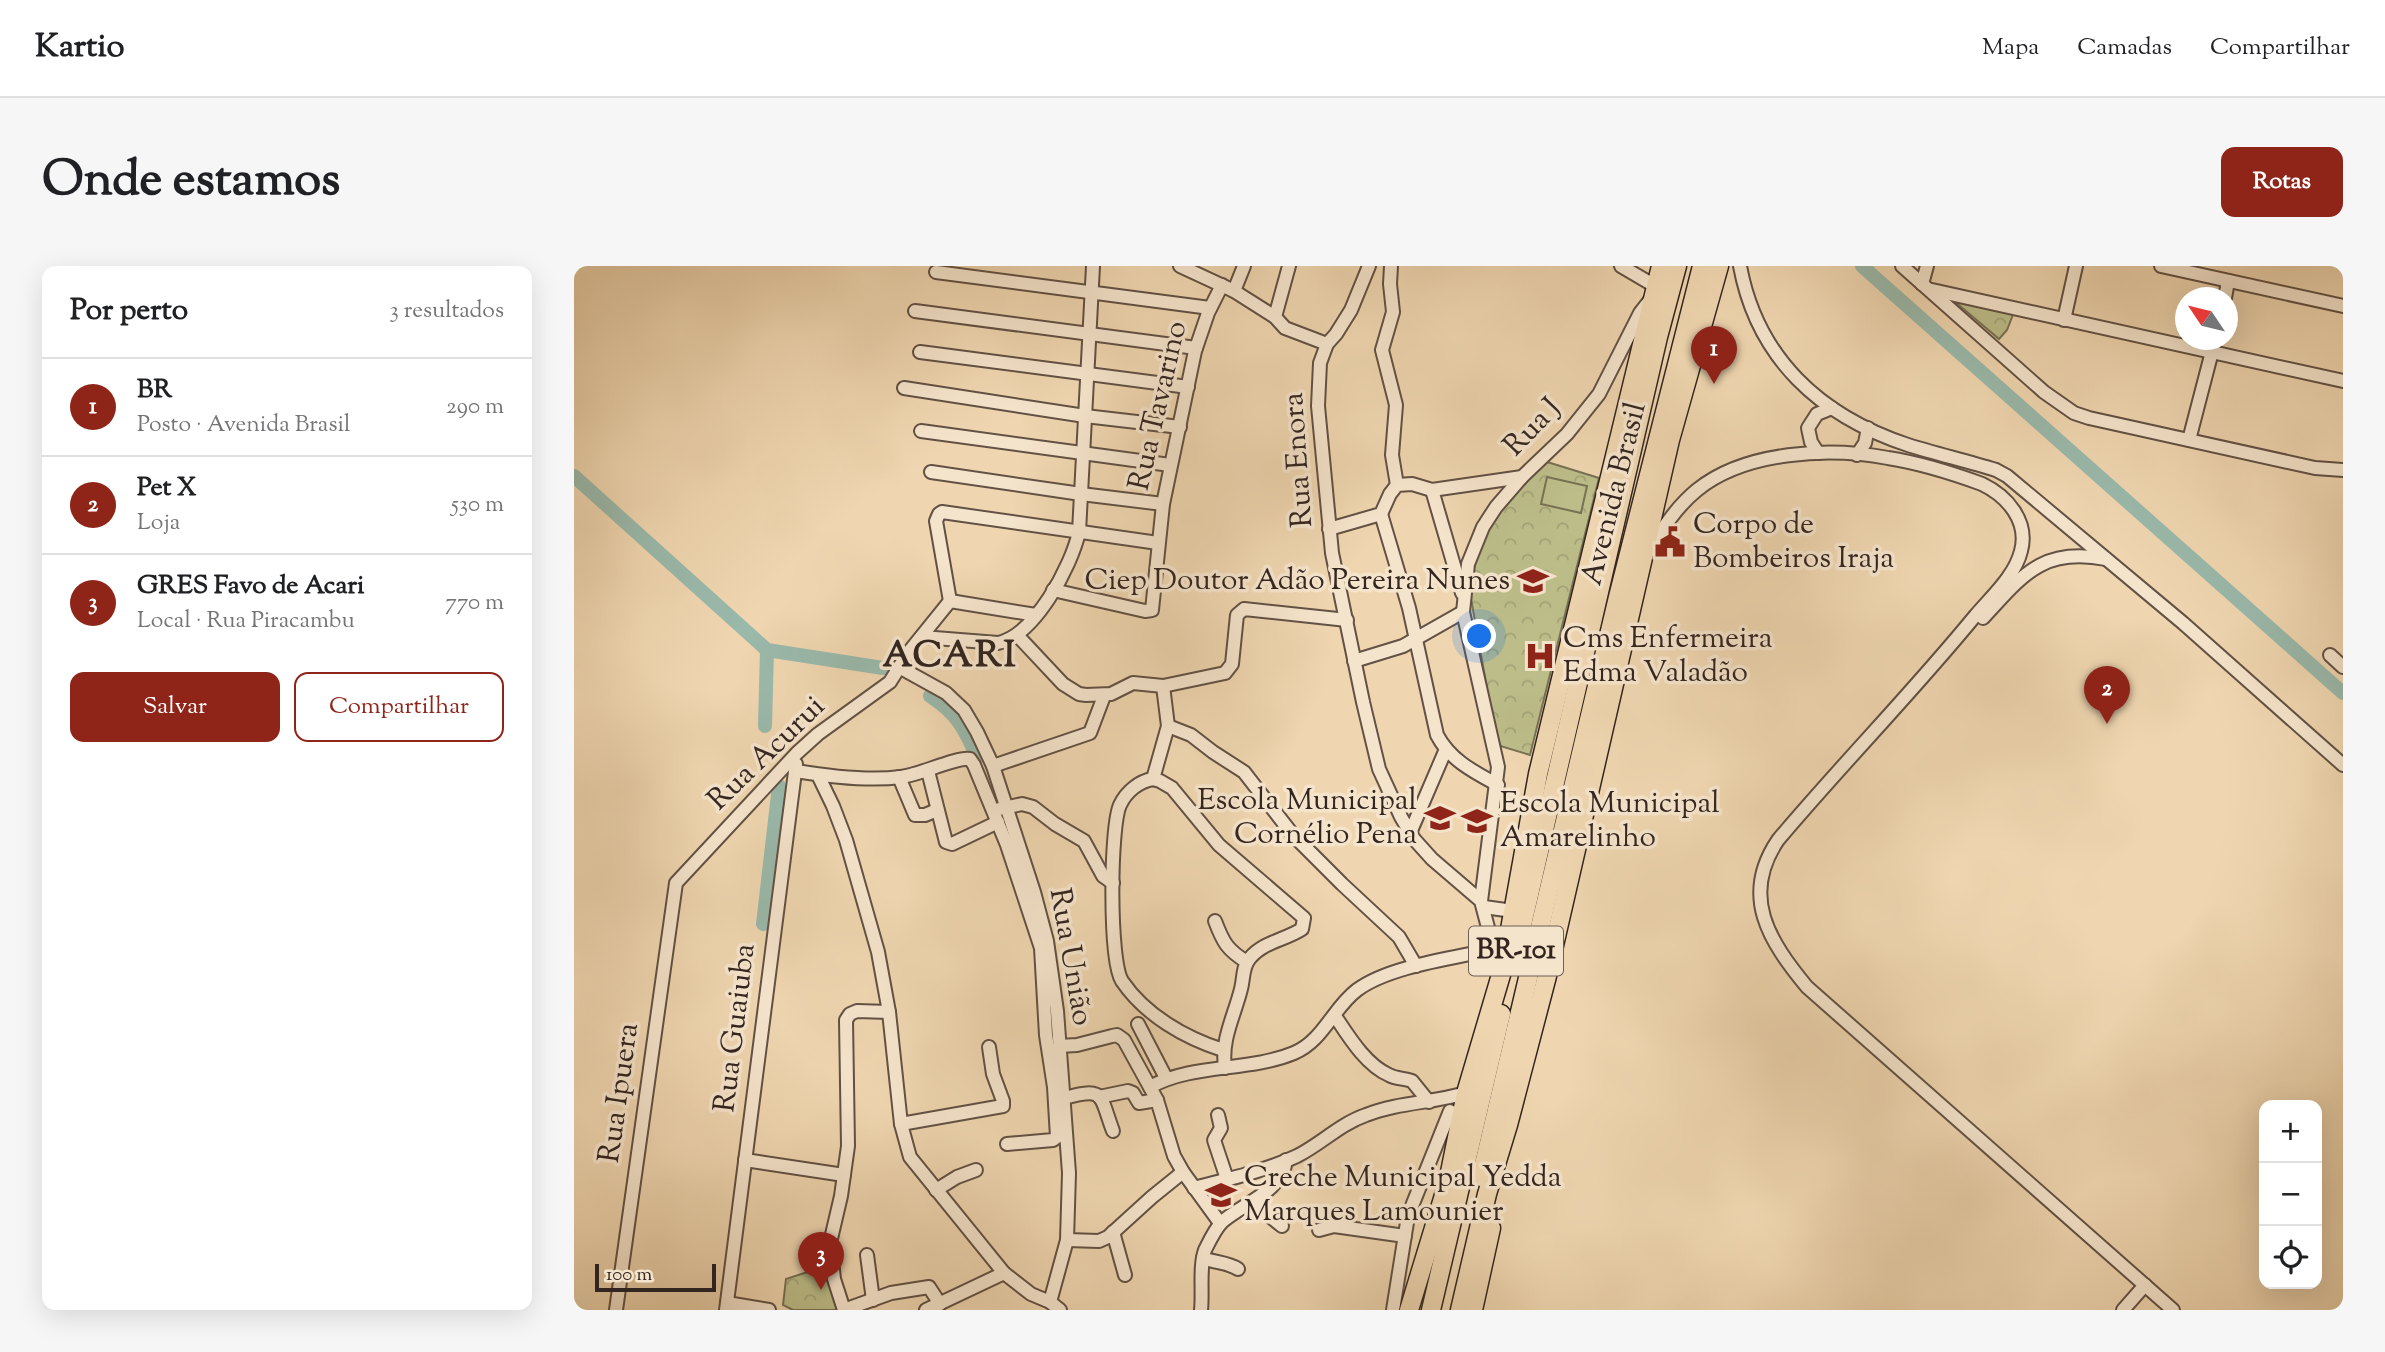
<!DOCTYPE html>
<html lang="pt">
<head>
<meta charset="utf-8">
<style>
  body { margin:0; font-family:"Sorts Mill Goudy",serif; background:#f6f6f6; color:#202124 }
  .controls { position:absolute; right:21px; bottom:21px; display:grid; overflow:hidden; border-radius:14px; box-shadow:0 7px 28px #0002 }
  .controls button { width:63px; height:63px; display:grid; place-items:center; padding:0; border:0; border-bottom:2px solid #e0e0e0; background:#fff; color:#202124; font:35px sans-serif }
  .compass { position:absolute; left:1601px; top:21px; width:63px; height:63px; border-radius:50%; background:#fff; box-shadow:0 7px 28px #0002; rotate:305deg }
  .scale { position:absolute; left:21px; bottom:18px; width:121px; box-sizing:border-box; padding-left:7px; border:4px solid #332520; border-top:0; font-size:19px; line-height:24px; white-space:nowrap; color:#332520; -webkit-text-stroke:5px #f5e4cc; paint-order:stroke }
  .you { position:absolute; left:906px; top:371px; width:24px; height:24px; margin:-18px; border:5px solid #fff; border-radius:50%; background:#1a73e8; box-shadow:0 0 0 10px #1a73e833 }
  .badge { display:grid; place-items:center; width:46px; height:46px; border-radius:50%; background:#8f2418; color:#fff; font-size:23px; font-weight:700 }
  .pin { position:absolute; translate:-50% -58px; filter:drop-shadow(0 2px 4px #0008) }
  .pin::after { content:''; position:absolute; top:37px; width:24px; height:21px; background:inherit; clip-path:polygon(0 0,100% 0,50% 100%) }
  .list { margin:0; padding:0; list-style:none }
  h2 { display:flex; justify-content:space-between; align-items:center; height:91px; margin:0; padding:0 28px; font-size:30px }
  h2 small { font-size:23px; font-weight:400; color:#757577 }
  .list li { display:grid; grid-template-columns:46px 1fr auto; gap:21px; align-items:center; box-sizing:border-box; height:98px; padding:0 28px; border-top:2px solid #e0e0e0 }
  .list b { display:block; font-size:26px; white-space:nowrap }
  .list p { margin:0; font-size:23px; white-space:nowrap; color:#757577 }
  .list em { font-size:23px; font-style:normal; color:#757577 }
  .actions { display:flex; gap:14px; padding:21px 28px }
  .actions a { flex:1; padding:16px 0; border:2px solid #8f2418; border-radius:14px; text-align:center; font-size:24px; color:#8f2418 }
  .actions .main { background:#8f2418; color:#fff }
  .icon { flex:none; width:38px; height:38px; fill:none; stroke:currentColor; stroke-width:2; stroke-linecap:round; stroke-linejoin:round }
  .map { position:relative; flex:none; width:1769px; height:1044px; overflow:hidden; border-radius:14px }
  header { display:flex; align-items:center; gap:42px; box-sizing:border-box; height:98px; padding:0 35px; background:#fff; border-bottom:2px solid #e0e0e0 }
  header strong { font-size:33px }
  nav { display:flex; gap:38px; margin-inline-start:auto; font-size:24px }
  .intro { display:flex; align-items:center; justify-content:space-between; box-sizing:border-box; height:168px; padding:0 42px }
  h1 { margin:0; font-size:49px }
  .button { padding:18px 32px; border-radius:14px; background:#8f2418; color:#fff; font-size:24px; font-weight:700 }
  main { display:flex; gap:42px; padding:0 42px }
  aside { flex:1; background:#fff; border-radius:14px; box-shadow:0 7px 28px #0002 }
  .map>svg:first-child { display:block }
  .park { fill:url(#park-crowns); stroke:#787154; stroke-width:2 }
  .pitch { fill:#bcbd89; stroke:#787154; stroke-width:2 }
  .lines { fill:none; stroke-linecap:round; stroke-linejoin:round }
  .river { stroke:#9ab9ab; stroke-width:14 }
  .minor-casing { stroke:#625144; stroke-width:16 }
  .highway-casing { stroke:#332520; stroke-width:21 }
  .minor { stroke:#f5e4cc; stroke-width:12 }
  .highway { stroke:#efd6b0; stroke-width:18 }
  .labels { text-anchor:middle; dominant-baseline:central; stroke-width:7; stroke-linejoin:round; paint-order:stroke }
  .shield { fill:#f5e4cc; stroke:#6d5e54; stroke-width:2 }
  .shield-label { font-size:28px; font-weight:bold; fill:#332520 }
  .street-label { font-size:30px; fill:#332520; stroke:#f5e4cc }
  .poi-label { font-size:30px; fill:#332520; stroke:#f5e4cc; text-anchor:start }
  .district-label { font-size:37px; font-weight:bold; letter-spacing:2px; fill:#332520; stroke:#f5e4cc }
</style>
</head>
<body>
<header>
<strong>Kartio</strong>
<nav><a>Mapa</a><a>Camadas</a><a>Compartilhar</a></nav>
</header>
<div class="intro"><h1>Onde estamos</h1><a class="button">Rotas</a></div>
<main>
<aside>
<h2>Por perto<small>3 resultados</small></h2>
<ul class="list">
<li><span class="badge">1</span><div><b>BR</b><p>Posto · Avenida Brasil</p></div><em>290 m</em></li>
<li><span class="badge">2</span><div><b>Pet X</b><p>Loja</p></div><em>530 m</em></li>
<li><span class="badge">3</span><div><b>GRES Favo de Acari</b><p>Local · Rua Piracambu</p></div><em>770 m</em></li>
</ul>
<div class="actions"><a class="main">Salvar</a><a>Compartilhar</a></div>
</aside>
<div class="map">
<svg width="1769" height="1044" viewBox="0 0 1769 1044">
  <defs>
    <pattern id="park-crowns" width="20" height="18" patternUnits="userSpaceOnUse" patternTransform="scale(1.75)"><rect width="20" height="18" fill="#bcbd89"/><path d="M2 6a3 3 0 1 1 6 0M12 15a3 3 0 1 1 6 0" fill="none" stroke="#a2a276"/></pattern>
  </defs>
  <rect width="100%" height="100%" fill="#efd6b0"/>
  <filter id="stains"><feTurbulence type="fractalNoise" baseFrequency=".00286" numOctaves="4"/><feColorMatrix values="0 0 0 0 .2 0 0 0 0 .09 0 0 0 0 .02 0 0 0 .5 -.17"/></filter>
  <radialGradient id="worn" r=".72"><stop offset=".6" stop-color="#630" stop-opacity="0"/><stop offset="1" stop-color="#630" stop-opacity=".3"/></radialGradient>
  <g class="park">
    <path d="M1373,29L1440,46L1433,64L1425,73Z"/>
    <path d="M970,195L1025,212L956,489L923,479L896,327L900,302L907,273L932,236Z"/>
    <path d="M249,1001L266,1044H219L209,1039L212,1013Z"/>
  </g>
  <path class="pitch" d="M973,211L1013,220L1007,247L967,238Z"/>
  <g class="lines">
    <g class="river">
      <path d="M1288,0L1769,427"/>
      <path d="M0,210L193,384L309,402"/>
      <path d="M356,430C383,448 390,461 403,491"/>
      <path d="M191,460L193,384"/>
      <path d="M189,658L205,520"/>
    </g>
    <g class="minor-casing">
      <g id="minor">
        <path d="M606,0L660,25L701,51L711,62L753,78"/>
        <path d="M795,0L777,44L762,68L753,78L746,97L744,140L758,287L789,436L805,503L827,551L840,573L858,593L907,635L926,707"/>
        <path d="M817,0L816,18L819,46L808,84L822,139L818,189L823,219"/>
        <path d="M1047,0L1081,20"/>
        <path d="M1166,0C1183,92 1246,150 1334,179C1363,188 1393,195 1422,204L1433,210L1609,357L1769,499"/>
        <path d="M1328,0L1470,126L1500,147L1515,152L1741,202L1769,204"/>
        <path d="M1587,0L1769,40"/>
        <path d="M362,6L636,42"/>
        <path d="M1348,18L1353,0"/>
        <path d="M1358,24L1769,115"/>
        <path d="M660,25L670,0"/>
        <path d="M1651,32L1654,15"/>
        <path d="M341,45L622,82"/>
        <path d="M701,51L715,0"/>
        <path d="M1490,54L1502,0"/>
        <path d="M346,86L614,121"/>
        <path d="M330,122L511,150L606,161"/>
        <path d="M347,165L596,199"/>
        <path d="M1615,174L1641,74"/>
        <path d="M1244,187L1237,176L1234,162L1243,148L1258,142"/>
        <path d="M1283,189L1291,177L1294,162"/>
        <path d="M357,206L507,228L589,238"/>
        <path d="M858,224L888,327"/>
        <path d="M807,248L835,342L863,469C876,494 900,506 924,519"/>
        <path d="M755,263L807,248L816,228L823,219L838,218L858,224L948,211"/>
        <path d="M1073,287C1087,265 1102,241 1123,224C1171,185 1255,181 1314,192C1346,197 1378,207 1408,218C1433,230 1455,255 1447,285C1441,310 1417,331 1401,350C1338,427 1268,498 1204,574C1166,630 1195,675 1233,721L1599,1044"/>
        <path d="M479,324L571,345L578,344L589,238L621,85L634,47L648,19"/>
        <path d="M376,335L362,255L365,248L368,246L584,277"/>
        <path d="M376,335L462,349"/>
        <path d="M1409,352C1449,309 1468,281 1532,293"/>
        <path d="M443,369L489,418L505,428L512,429L537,428L559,417L589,420L651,407L658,398L663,349L670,343L773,354"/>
        <path d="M348,371L424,377C461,369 497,301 505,266L519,0"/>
        <path d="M1756,389L1769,401"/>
        <path d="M780,395L829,380L889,346"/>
        <path d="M325,401L372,427L390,444L403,466L419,500L460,626L473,675L483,745L495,907L493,974L476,1036"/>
        <path d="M594,460L617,469L639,486L670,506L719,569L768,618L825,671L842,700"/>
        <path d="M419,500L516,467L530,430"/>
        <path d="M222,505C252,510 297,515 327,511C346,509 381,491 396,493L400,499L433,579L467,682L472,769L480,821L483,871L479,874L433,878"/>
        <path d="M354,505L372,576L378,578L424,556"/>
        <path d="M244,509L259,540L272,574L304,686L315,746L327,858L336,891L430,1007L457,1028L476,1036L486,1044"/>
        <path d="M325,511L341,549H351L363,544"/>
        <path d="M579,513L586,515L598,522L645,579L730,652L728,663C711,674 689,676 676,692C668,701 670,712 667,723C660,751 647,773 651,802"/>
        <path d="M579,513C565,515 552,526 546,539C536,561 535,694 548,715C571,749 611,772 649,784"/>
        <path d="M579,513L594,460L589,420"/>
        <path d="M425,543L448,538L459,541L481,558L510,575L529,610L539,617"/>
        <path d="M836,567L872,483"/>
        <path d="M907,635L924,501L889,346L894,298L909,261L922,241L948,211L993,168L1025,128L1066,47L1077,33"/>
        <path d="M910,641L939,645"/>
        <path d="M641,655C649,676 653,684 673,696"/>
        <path d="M761,750C775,771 792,799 815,809C822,813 830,812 838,815L855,836"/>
        <path d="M564,758L592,812"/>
        <path d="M485,780L503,779L538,770L543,769L550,774L583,834L600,890L609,906L646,957"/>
        <path d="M576,821C619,797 674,806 720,787C749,775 759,742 783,724C815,700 881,692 920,683"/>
        <path d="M525,831L554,825L559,827L565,837L583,834"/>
        <path d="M490,832C532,821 525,828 539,865"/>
        <path d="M644,849L647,862L640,874L653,913"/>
        <path d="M327,858L429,840V835L419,808L415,781"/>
        <path d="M171,894L270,909"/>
        <path d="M620,922C654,913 691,905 723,890C747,878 766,858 792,849C825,836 859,837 892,827"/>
        <path d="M362,924L383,911L402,904"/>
        <path d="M678,936L708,960"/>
        <path d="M745,964L760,960L831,970"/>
        <path d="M539,966L551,1009"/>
        <path d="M493,974L525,975L534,971L578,931L609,906"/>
        <path d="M293,989L299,1034"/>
        <path d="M629,992C641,997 653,996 664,1003"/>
        <path d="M153,1037L195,1044"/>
        <path d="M42,1044L102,617L223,487L244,468L316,416L334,387L376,335"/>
        <path d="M152,1044L222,498"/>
        <path d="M270,1044L260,1013L256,977L267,930L274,880L272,754L276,748L283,745L315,746"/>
        <path d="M270,1044L317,1027L355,1021L366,1038"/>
        <path d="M352,1044L430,1007"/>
        <path d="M627,1044C629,1027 625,1000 631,984C635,976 641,963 648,956C668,938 709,925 712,894"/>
        <path d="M819,1044L834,950L876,845"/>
        <path d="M1549,1044L1571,1019"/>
      </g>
    </g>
    <g class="highway-casing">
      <g id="highway">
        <path d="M948,659L1084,71L1103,0"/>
        <path d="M907,911L1044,331L1128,0"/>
        <path d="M835,1044L874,916L892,827L929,702L964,508L1087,0"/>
        <path d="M857,1044L927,748"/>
        <path d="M886,1044L913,928L934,859L973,710L1096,174L1145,0"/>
        <path d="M899,1044L917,962"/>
      </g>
    </g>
    <use href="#minor" class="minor"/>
    <use href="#highway" class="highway"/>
  </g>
  <defs>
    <g id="civic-bare" transform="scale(2.415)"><path d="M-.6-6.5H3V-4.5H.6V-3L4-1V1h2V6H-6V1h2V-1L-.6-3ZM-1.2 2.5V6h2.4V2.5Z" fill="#8f2418" stroke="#f5e4cc" stroke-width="2.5" paint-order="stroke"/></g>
    <g id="school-bare" transform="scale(2.415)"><path d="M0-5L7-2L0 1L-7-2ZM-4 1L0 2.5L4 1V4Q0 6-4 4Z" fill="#8f2418" stroke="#f5e4cc" stroke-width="2.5" paint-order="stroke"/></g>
    <g id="hospital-bare" transform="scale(2.415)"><path d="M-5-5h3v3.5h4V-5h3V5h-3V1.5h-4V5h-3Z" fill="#8f2418" stroke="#f5e4cc" stroke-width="2.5" paint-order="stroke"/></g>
  </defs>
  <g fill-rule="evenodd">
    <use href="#civic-bare" x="1096" y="276"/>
    <use href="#school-bare" x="959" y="315"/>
    <use href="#hospital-bare" x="966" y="390"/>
    <use href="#school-bare" x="866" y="552"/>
    <use href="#school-bare" x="903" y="555"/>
    <use href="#school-bare" x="647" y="929"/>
  </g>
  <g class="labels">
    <rect class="shield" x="895" y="660.5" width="94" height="49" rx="5"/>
    <g class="shield-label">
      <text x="942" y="685">BR-101</text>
    </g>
    <g class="street-label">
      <text transform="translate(585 140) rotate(-77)">Rua Tavarino</text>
      <text transform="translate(959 162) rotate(-46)">Rua J</text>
      <text transform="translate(725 194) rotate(-94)">Rua Enora</text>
      <text transform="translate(1041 228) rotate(-76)">Avenida Brasil</text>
      <text transform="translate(193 488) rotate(-44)">Rua Acurui</text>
      <text transform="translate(496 691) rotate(80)">Rua União</text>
      <text transform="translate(162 762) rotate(-83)">Rua Guaiuba</text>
      <text transform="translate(46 827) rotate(-82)">Rua Ipuera</text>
    </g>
    <g class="poi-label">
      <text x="1119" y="259">Corpo de<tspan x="1119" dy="34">Bombeiros Iraja</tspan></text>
      <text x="936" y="315" text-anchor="end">Ciep Doutor Adão Pereira Nunes</text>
      <text x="989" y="373">Cms Enfermeira<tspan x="989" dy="34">Edma Valadão</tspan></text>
      <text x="843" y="535" text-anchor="end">Escola Municipal<tspan x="843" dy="34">Cornélio Pena</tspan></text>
      <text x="926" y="538">Escola Municipal<tspan x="926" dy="34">Amarelinho</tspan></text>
      <text x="670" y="912">Creche Municipal Yedda<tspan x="670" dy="34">Marques Lamounier</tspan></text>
    </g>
    <g class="district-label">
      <text x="376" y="391">ACARI</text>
    </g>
  </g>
  <rect width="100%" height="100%" filter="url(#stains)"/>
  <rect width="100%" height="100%" fill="url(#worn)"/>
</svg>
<div class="controls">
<button>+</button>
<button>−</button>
<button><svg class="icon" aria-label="locate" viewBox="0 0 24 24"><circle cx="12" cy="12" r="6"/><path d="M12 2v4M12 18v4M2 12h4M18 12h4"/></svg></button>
</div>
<svg class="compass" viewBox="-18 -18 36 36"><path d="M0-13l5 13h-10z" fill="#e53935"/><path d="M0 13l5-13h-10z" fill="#757577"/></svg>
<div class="scale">100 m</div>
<div class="you"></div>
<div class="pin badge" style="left:1140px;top:118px">1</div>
<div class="pin badge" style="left:1533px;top:458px">2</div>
<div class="pin badge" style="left:247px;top:1024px">3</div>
</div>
</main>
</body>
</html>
